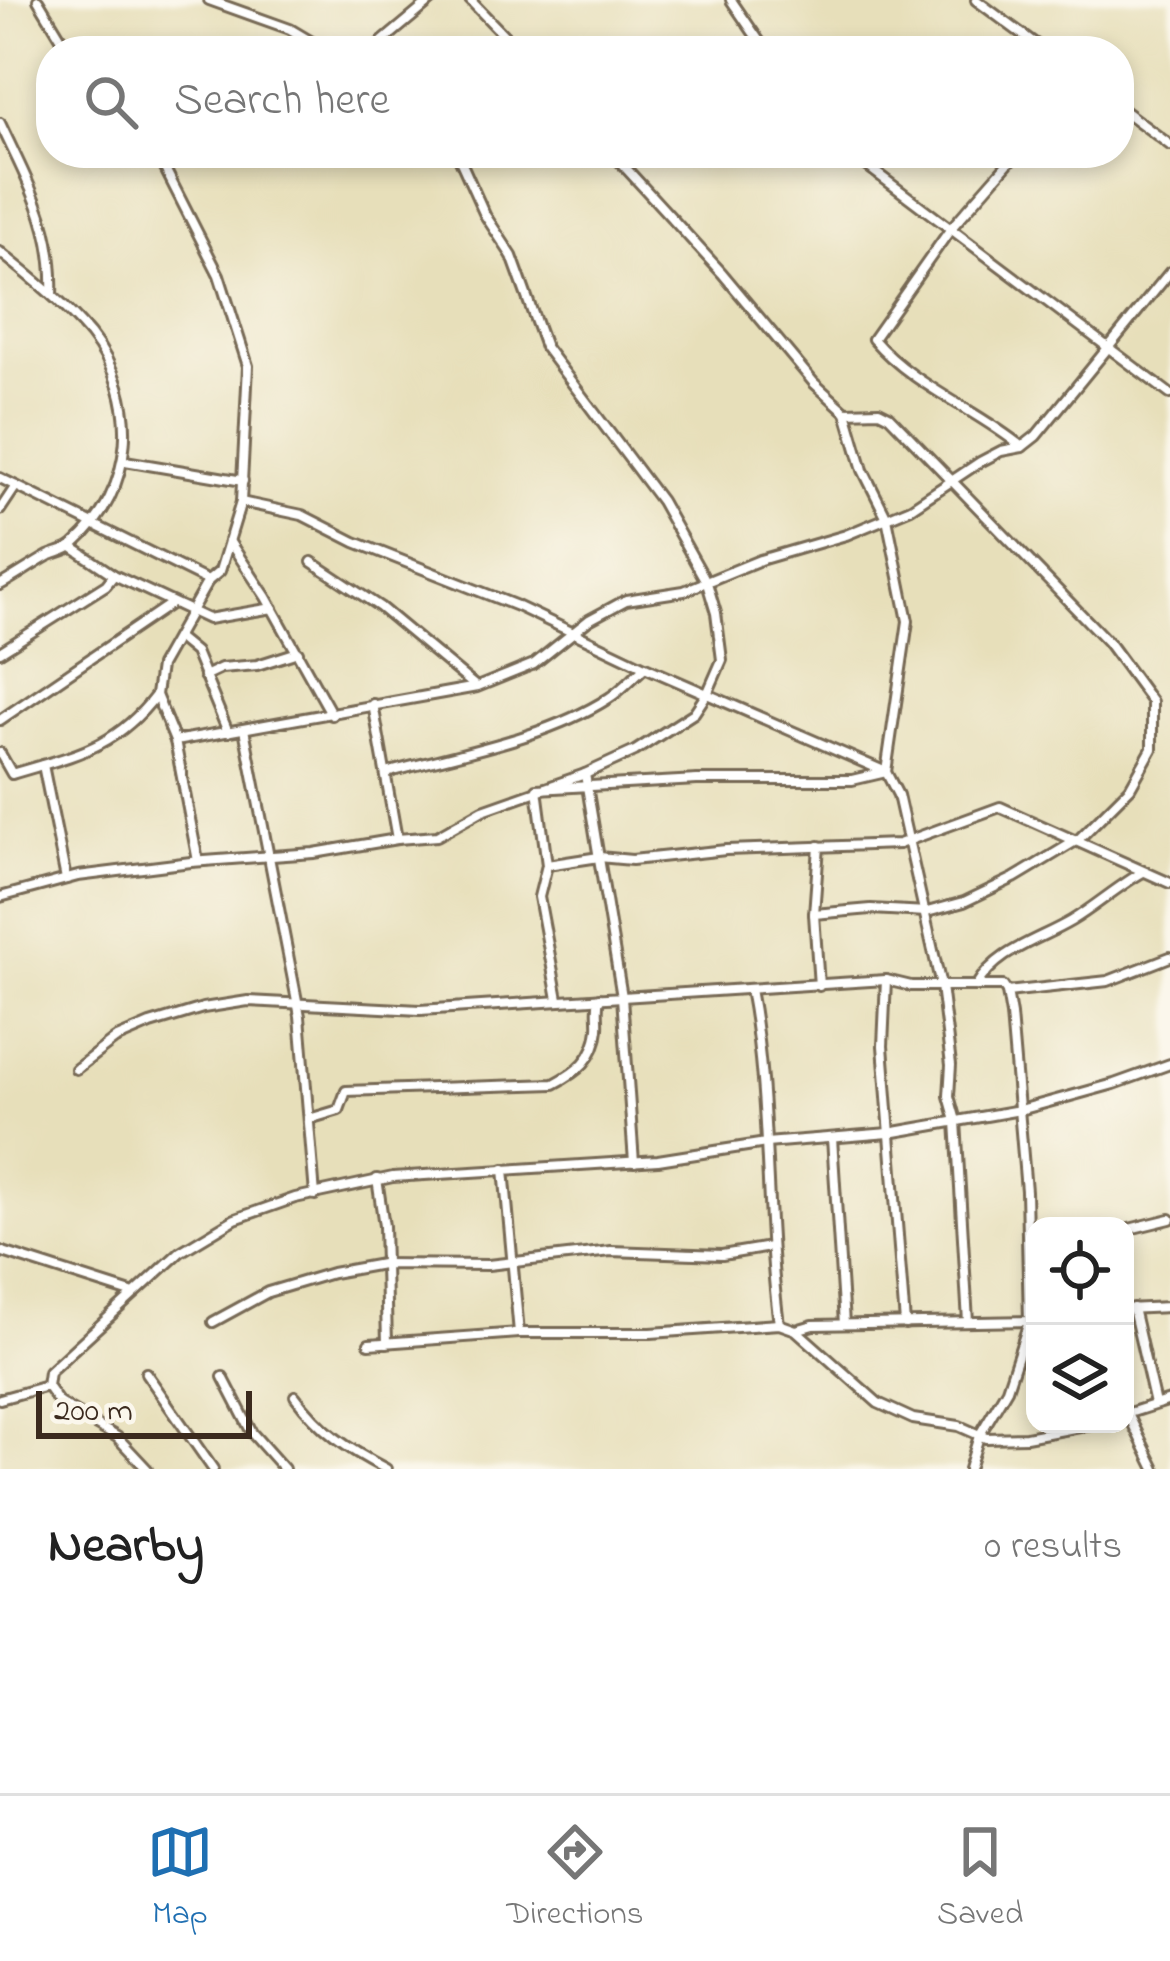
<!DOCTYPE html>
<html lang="en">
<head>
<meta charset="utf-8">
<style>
  body { margin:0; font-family:"Indie Flower",sans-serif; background:#f2f2f2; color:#222 }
  .controls { position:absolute; right:36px; bottom:36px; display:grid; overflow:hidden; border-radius:24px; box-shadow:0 6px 18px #0003 }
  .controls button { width:108px; height:108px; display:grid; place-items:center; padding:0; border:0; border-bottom:3px solid #e0e0e0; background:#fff; color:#222; font:60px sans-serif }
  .scale { position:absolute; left:36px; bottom:30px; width:216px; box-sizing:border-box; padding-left:12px; border:6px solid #3b2a1e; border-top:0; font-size:33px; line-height:42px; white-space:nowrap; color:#3b2a1e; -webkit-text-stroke:9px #fbf7ec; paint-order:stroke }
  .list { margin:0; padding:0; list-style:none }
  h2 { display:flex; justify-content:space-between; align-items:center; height:156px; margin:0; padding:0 48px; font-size:51px }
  h2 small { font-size:39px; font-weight:400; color:#767676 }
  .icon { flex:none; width:66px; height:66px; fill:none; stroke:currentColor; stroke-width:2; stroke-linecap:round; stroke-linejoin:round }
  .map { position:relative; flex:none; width:1170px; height:1469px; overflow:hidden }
  .search { position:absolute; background:#fff; box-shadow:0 6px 18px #0003; left:36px; right:36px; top:36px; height:132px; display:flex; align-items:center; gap:30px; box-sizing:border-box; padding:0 42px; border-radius:48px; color:#767676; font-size:45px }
  .sheet { height:324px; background:#fff }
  nav { display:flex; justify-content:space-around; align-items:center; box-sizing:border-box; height:168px; border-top:3px solid #e0e0e0; background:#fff; font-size:33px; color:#767676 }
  nav a { display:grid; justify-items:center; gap:6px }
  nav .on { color:#1f6fb2 }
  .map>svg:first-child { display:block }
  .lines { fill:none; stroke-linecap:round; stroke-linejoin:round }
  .street-casing { stroke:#776955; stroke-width:14 }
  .street { stroke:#fff; stroke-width:8 }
</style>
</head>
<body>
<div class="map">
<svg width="1170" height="1469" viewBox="0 0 1170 1469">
  <rect width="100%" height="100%" fill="#fbf7ec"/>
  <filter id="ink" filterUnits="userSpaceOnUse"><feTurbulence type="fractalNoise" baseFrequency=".00833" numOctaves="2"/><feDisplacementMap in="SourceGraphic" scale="24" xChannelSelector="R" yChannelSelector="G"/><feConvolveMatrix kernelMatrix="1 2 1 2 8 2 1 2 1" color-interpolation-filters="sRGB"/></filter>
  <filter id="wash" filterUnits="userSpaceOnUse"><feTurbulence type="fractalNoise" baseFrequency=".004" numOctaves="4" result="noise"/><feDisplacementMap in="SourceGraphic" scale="48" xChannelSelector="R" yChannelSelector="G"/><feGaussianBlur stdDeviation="2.7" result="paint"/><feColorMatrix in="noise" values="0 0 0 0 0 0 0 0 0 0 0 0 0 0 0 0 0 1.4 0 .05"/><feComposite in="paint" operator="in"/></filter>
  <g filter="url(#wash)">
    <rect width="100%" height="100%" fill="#e7dfba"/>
  </g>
  <g filter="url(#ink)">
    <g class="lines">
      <g class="street-casing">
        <g id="street">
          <path d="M38,0L69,51"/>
          <path d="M209,0L290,29L327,51"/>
          <path d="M470,0L519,51"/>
          <path d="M731,0L766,51"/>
          <path d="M976,0L1045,51"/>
          <path d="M371,51L432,0"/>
          <path d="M1119,107L1170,145"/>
          <path d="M0,123C28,183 55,226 52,295"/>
          <path d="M157,153L219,275L248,366L241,502"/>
          <path d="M850,153L1170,394"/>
          <path d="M1017,153L952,227L873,339C913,386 976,409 1022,447"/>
          <path d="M0,252C31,277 64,303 90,334C142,399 136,490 73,545C67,551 56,552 48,556C32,565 16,576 0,585"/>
          <path d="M125,461L243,481"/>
          <path d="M0,478L208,581L220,571L241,502L302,515L355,542L517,606L645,667L886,772L898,795L941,986H1003L1007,992L1011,1015L1026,1191L1029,1322L1007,1389L979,1436L969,1469"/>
          <path d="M0,510L16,486"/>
          <path d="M229,541L266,597L332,715"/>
          <path d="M72,547L114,575L208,619L273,608"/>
          <path d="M312,562L380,607L475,686"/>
          <path d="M178,638L195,652L228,732"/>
          <path d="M0,652L106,585L114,575"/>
          <path d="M204,676L221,668L257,665L298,652"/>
          <path d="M156,695L160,666L208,581"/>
          <path d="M373,704L397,839"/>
          <path d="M0,720L172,603"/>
          <path d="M244,729L300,1016L315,1195"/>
          <path d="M175,741L198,861"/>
          <path d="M0,753L12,774C74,755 115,749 156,695L175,741L477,687L534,664L589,620L626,600L684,591L760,560L846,535L911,508L980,462L1001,451L1022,447L1036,436L1170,272"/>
          <path d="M43,765L66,879"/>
          <path d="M386,773C457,754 547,738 609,698C622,690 633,677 645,667"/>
          <path d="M547,865L599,857L632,860L726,850L899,844L1000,807L1170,883"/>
          <path d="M0,897L78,876L191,862L314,853L397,839L437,836L483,810L585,774L635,751L694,713L708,692L722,660L716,613L707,583L661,501L545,347L512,256L485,215L457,153"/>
          <path d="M814,914L819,846"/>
          <path d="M886,980L883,1046L905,1324"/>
          <path d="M819,986L814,914L871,909L927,912L964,902L1014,878L1079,839L1130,788L1152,749V702L1108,642L889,416L879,411L846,412"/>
          <path d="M976,986C997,950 1037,941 1071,921C1096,906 1118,886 1143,872"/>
          <path d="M750,989C771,1099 764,1213 779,1324"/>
          <path d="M1007,992L1108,981L1170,957"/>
          <path d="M558,999L539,897L547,865L537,789L697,780H852L886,772L908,621L887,518L863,470L846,412L814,383L722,273L612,153"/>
          <path d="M76,1069L115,1039L150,1024L203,1008L248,1001L420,1010L622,997L585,774"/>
          <path d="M309,1119L339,1110L346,1091L554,1084C577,1072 595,1059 598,1029C599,1019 596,1010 599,998"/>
          <path d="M832,1138L844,1324"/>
          <path d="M634,1162L622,997L886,980L911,986H941L951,1065L949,1096L956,1121L968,1322"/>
          <path d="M504,1169L519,1333"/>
          <path d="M377,1179L384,1226L387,1343"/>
          <path d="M1125,1230L1170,1219"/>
          <path d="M0,1251L131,1293"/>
          <path d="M1133,1308L1155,1404"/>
          <path d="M1125,1309L1170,1307"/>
          <path d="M213,1322L268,1292L332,1273L382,1264L488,1265L611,1251L722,1255L770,1247"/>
          <path d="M797,1331L878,1403L913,1419L959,1426L986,1438L1026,1437L1096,1424"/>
          <path d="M369,1344L519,1333H651L779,1324L796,1330L813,1325L1035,1321"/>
          <path d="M146,1373L213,1469"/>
          <path d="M223,1377L252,1433L284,1469"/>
          <path d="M295,1396C320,1431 348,1449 386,1469"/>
          <path d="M0,1399L47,1386"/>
          <path d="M1126,1414L1170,1400"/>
          <path d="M1128,1414L1155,1469"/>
          <path d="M147,1469L117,1437L59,1403L47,1386L49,1372L180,1252L235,1219L295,1198L393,1177L658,1160L766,1143L889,1133L1020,1110L1114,1084L1170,1064"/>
        </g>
      </g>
      <use href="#street" class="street"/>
    </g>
  </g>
</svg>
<div class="controls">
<button><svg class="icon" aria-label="locate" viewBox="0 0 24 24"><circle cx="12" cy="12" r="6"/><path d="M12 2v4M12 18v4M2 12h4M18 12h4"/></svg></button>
<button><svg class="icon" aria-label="layers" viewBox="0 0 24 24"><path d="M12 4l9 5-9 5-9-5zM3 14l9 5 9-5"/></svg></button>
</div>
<div class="scale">200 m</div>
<div class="search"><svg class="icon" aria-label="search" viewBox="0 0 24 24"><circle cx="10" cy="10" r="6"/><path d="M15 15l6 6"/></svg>Search here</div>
</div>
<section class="sheet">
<h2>Nearby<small>0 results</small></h2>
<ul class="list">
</ul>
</section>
<nav>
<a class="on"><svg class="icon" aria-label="map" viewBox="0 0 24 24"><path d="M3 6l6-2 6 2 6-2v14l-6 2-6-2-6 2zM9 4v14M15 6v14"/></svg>Map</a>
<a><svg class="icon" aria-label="directions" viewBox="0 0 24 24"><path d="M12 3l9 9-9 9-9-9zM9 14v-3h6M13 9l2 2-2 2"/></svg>Directions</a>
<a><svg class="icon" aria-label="saved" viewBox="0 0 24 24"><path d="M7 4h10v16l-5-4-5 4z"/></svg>Saved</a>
</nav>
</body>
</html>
